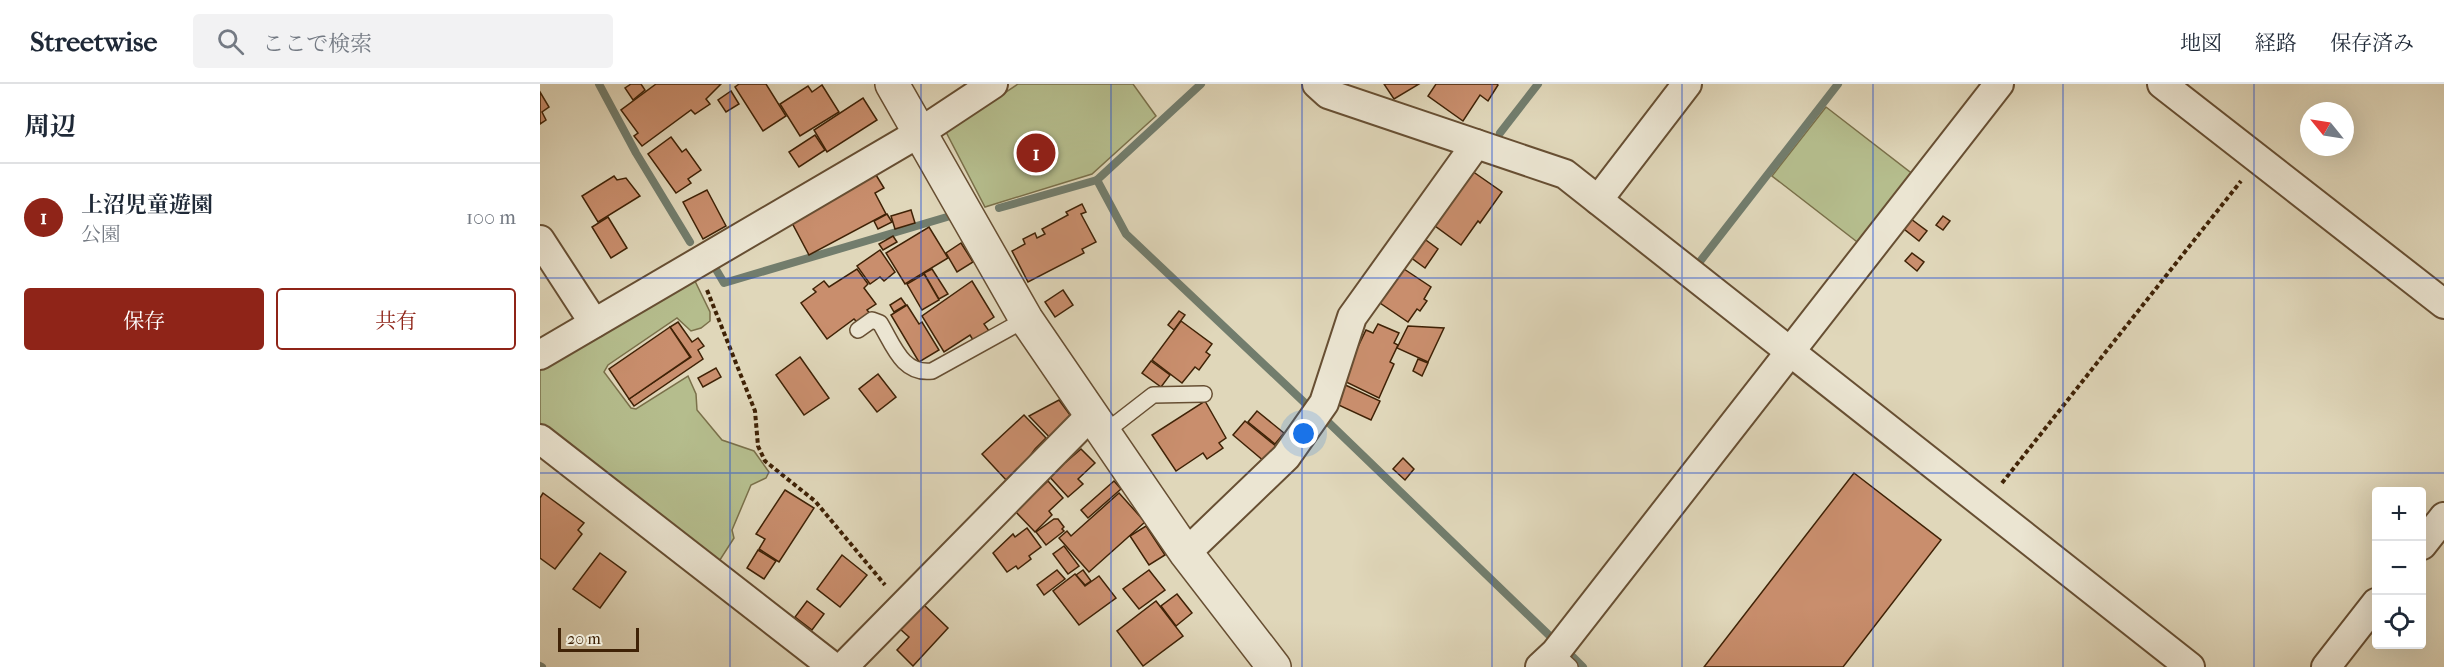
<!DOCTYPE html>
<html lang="ja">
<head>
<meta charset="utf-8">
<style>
  body { margin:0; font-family:"IM FELL French Canon","Noto Serif JP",serif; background:#f2f2f3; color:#1f2937 }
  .controls { position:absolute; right:18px; bottom:18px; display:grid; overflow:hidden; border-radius:6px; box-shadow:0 6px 24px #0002 }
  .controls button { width:54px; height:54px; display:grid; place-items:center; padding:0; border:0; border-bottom:2px solid #e0e1e3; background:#fff; color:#1f2937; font:30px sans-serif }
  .compass { position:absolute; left:1760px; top:18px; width:54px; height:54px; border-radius:50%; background:#fff; box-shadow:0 6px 24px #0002; rotate:300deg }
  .scale { position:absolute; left:18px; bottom:15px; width:81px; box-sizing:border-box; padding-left:6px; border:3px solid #3f2206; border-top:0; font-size:16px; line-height:21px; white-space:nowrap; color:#3f2206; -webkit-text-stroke:4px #ebe5d2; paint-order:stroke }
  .you { position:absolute; left:764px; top:350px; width:21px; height:21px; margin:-15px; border:4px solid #fff; border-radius:50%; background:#1a73e8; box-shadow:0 0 0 9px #1a73e833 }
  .badge { display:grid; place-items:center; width:39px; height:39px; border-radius:50%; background:#8f2418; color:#fff; font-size:20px; font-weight:700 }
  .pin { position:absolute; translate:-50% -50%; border:3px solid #fff; box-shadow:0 2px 6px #0006 }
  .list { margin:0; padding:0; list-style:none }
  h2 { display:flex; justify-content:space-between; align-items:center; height:78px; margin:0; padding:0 24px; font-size:26px }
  h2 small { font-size:20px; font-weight:400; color:#747a83 }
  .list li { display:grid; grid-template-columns:39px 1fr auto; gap:18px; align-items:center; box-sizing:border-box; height:108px; padding:0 24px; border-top:2px solid #e0e1e3 }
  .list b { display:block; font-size:22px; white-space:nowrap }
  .list p { margin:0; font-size:20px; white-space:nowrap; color:#747a83 }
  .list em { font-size:20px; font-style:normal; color:#747a83 }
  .actions { display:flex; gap:12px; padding:18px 24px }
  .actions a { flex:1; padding:14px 0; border:2px solid #8f2418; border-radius:6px; text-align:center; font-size:21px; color:#8f2418 }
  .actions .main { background:#8f2418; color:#fff }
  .icon { flex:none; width:33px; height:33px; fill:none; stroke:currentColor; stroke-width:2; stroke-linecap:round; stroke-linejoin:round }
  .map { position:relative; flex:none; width:1904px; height:583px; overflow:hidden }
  header { display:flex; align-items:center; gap:36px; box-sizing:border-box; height:84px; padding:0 30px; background:#fff; border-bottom:2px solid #e0e1e3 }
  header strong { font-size:28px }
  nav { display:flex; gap:33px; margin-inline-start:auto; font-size:21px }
  .search { width:420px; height:54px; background:#f2f2f3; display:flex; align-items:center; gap:15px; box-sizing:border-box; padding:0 21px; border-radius:6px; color:#747a83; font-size:22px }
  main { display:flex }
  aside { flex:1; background:#fff }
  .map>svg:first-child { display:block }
  .green { fill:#b5bd8d; stroke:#7a704a; stroke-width:1.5 }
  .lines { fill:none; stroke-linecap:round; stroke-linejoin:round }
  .stream { stroke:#727d6d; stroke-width:8 }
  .building { fill:#c98e6d; stroke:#3f2206; stroke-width:1.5 }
  .service-casing { stroke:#674f33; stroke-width:18 }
  .minor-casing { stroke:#674f33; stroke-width:32 }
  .tertiary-casing { stroke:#674f33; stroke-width:36 }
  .path { stroke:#3f2206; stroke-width:4; stroke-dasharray:4.5 3; stroke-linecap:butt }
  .service { stroke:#ebe5d2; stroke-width:15 }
  .minor { stroke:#ebe5d2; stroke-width:28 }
  .tertiary { stroke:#ebe5d2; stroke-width:33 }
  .grid { fill:none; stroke:#1d4ed8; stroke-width:1.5; stroke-opacity:0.55 }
</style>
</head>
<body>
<header>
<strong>Streetwise</strong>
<div class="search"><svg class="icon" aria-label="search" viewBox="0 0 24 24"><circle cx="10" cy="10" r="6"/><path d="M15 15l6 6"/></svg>ここで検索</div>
<nav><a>地図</a><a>経路</a><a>保存済み</a></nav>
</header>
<main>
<aside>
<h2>周辺<small></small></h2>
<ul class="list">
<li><span class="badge">1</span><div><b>上沼児童遊園</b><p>公園</p></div><em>100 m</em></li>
</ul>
<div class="actions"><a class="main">保存</a><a>共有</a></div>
</aside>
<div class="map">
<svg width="1904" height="583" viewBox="0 0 1904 583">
  <rect width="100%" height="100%" fill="#e0d7ba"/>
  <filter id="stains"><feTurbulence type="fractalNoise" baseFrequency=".00333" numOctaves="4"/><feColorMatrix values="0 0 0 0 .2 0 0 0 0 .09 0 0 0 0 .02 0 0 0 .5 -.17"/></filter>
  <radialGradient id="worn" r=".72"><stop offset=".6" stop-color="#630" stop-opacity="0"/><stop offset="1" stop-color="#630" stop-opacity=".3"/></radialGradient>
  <g class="green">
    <path d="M478,0H593L616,32L552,90L445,123L406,48Z"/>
    <path d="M1286,23L1379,95L1325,164L1232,92Z"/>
    <path d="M153,193L170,228V237L161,244L151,247L137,234L68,281L64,288L91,324L96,325L148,292L156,310L157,326L182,356L214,367L229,388L226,394L211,401L192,446L194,454L178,479L0,339V279Z"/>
  </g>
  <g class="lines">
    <g class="stream">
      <path d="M59,0L96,69L150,158"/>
      <path d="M960,49L998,0"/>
      <path d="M557,96L661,0"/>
      <path d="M459,124L557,96L586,150L766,320"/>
      <path d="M1158,180L1298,0"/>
      <path d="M174,182L184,199L407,133"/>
      <path d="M787,337L1013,555"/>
      <path d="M1033,573L1043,583"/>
      <path d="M0,582L2,583"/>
    </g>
  </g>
  <g class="building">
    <path d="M91,0H101L105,6L93,16L85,4Z"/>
    <path d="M116,0H181L166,15L170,20L155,30L151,26L102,62L94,52L98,49L81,26Z"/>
    <path d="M199,0H226L246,32L223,47L195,3Z"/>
    <path d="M844,0H879L854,15Z"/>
    <path d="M896,0H957L958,1L948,17L940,11L923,37L888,12Z"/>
    <path d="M282,1L299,28L260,52L240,20L268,2L272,8Z"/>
    <path d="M191,7L199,20L186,28L178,16Z"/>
    <path d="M0,8L9,23L2,28L6,36L0,40Z"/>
    <path d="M323,14L337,36L287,68L274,46Z"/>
    <path d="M275,51L285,66L259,83L249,68Z"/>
    <path d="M131,53L142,68L146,65L161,86L148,95L151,99L136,109L108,70Z"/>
    <path d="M932,87L962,108L940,139L938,137L921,161L891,139Z"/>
    <path d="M336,91L344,104L335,109L346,130L269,171L251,137Z"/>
    <path d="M74,92L77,96L86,94L100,112L58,138L42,112Z"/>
    <path d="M167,106L186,142L163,155L143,118Z"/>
    <path d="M542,120L546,128L541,130L556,158L542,165L544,169L488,198L472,167L485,160L483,155L495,149L497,154L505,150L502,145L528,131L526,128Z"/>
    <path d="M371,126L375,139L355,145L351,132Z"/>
    <path d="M347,130L352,138L338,145L334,137Z"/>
    <path d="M1403,132L1410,137L1403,146L1396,141Z"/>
    <path d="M68,133L87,164L71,174L52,143Z"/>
    <path d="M1371,135L1387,147L1379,157L1364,145Z"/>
    <path d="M389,143L408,174L365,200L346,169Z"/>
    <path d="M879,151L898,165L885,184L866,170Z"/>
    <path d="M353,152L357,158L343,166L339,160Z"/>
    <path d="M421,159L433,178L417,188L406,169Z"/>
    <path d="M340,166L355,188L344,197L340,193L330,200L317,182Z"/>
    <path d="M1372,169L1384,178L1377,187L1365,177Z"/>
    <path d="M858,181L891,203L884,215L887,217L880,227L877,225L868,238L840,219Z"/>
    <path d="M317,185L328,200L324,204L336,220L327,226L332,232L317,238L314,235L287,255L261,219L276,208L273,205L284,197L289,203Z"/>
    <path d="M392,185L408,210L399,215L384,189Z"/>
    <path d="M384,190L399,216L382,226L367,200Z"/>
    <path d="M432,197L454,233L444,240L449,247L433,256L430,251L404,268L382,232Z"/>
    <path d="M523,206L533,221L515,233L505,218Z"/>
    <path d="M361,214L366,221L354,228L350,221Z"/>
    <path d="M367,221L379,240L382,238L399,266L379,278L351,231Z"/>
    <path d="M639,227L645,231L634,246L628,241Z"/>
    <path d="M641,237L672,260L666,268L670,271L659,286L655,283L642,299L612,276Z"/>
    <path d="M138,238L152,258L158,254L164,262L158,266L163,275L94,322L89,315L151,273L130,243Z"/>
    <path d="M838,240L859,249L854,259L858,261L850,278L854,280L839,314L802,296L826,246L833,249Z"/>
    <path d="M868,242L904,244L888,278L857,264Z"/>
    <path d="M130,243L150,273L89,315L69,285Z"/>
    <path d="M260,273L289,314L264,331L236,291Z"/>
    <path d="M878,275L888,279L882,292L873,287Z"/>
    <path d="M611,277L630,291L621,303L602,289Z"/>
    <path d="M176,284L181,293L163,303L158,294Z"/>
    <path d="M338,290L356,313L337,328L319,305Z"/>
    <path d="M801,299L840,317L831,336L792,318Z"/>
    <path d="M519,316L536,339L515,359L489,332Z"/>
    <path d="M665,317L686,354L679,359L683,364L667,375L663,369L636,387L612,351Z"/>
    <path d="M717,327L744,349L735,360L708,338Z"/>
    <path d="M484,331L506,354L495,365L490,372L492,374L467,397L442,370Z"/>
    <path d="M705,337L737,363L725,378L693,351Z"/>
    <path d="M541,365L555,379L538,395L543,400L528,413L507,390L524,375L526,378Z"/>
    <path d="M863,374L874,385L865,396L853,385Z"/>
    <path d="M1314,389L1401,456L1303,583H1164Z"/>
    <path d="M508,397L523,414L509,427L512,431L495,448L475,427L490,414L488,411L495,404L498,406Z"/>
    <path d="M574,397L581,405L548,434L541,426Z"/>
    <path d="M245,406L274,424L239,478L219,465L225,455L216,450Z"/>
    <path d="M3,409L44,439L38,446L42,450L15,485L0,474V414Z"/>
    <path d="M579,409L605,438L549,488L519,454L527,447L531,452Z"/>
    <path d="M514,435H518L524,443L522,445L524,447L506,461L496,448Z"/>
    <path d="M606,442L625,471L609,481L590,452Z"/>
    <path d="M487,444L501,463L489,472L491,475L478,485L476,482L467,488L453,469L473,450L475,453Z"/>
    <path d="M524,462L539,482L528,490L513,470Z"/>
    <path d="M218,466L236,477L224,495L207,484Z"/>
    <path d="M60,469L86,488L60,524L33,505Z"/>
    <path d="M302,471L327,491L300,523L277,505Z"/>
    <path d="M517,486L525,495L504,511L497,501Z"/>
    <path d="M543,486L551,497L545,501L536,491Z"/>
    <path d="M609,486L625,506L599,525L583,505Z"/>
    <path d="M535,490L545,502L559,492L576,514L539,541L513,507Z"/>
    <path d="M637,510L652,529L636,542L621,522Z"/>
    <path d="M267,517L284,530L272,546L255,533Z"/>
    <path d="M616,517L643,552L603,582L577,547Z"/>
    <path d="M383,520L408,544L373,582L357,566L369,553L360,545Z"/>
  </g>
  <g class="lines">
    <g class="service-casing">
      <g id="service">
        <path d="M318,246L332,236L340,239C353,260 362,291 392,287L486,235"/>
        <path d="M564,349L613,311L664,310"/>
        <path d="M1015,569L1030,583"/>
      </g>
    </g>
    <g class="minor-casing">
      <g id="minor">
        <path d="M777,0L788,10L1025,90L1650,583"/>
        <path d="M1622,0L1904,220"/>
        <path d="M1058,116L1147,0"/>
        <path d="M0,156L54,239"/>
        <path d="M0,271L379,49L453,0"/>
        <path d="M0,355L293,583"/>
        <path d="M1882,461L1904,433"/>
        <path d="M646,469L746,373L784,319L812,233L936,60"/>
        <path d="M303,583L551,331"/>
        <path d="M1000,583L1015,569L1459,0"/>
        <path d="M1786,583L1836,519"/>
      </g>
    </g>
    <g class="tertiary-casing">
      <path id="tertiary" d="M352,0L486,235L646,469L734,583"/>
    </g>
    <g class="path">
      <path d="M167,206L215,327L218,362L225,377L275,417L345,501"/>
      <path d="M1462,399L1701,97"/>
    </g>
    <use href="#service" class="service"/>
    <use href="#minor" class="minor"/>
    <use href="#tertiary" class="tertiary"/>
  </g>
  <path class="grid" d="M190,0V583M381,0V583M571,0V583M762,0V583M952,0V583M1142,0V583M1333,0V583M1523,0V583M1714,0V583M0,194H1904M0,389H1904"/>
  <rect width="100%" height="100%" filter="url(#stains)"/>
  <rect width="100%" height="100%" fill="url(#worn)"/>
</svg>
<div class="controls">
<button>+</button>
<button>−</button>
<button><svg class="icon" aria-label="locate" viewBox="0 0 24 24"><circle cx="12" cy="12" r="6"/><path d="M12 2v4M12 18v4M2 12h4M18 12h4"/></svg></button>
</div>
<svg class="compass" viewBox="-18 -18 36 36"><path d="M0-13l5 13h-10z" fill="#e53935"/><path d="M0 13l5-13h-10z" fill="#747a83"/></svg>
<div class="scale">20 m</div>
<div class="you"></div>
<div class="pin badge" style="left:496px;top:69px">1</div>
</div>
</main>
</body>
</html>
